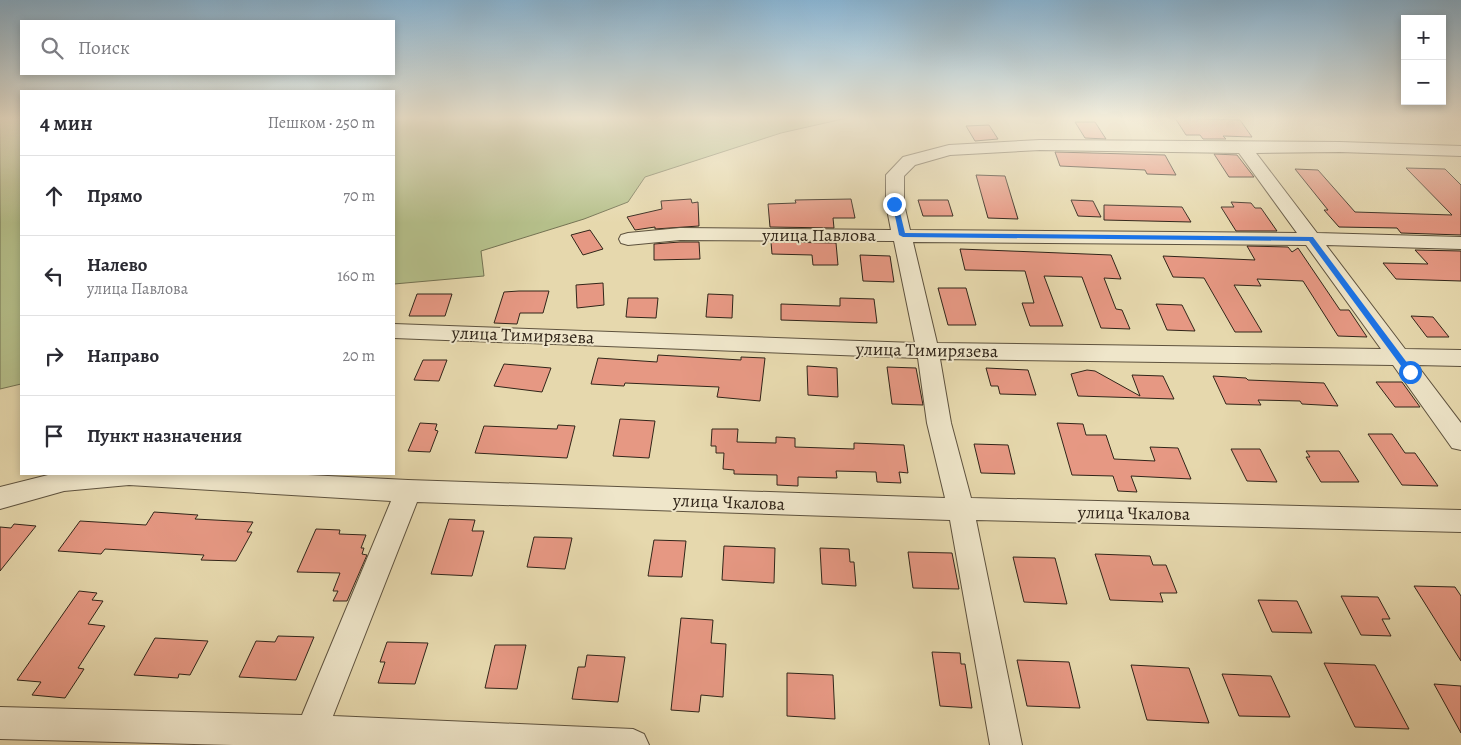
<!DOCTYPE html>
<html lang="ru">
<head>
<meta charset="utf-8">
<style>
  body { margin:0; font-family:Alegreya,serif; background:#f7f7f7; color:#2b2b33 }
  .controls { position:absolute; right:15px; top:15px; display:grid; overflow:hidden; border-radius:0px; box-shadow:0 2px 8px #0003 }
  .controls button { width:45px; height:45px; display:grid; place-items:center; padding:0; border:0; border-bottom:1px solid #e1e1e2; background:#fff; color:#2b2b33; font:25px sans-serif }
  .stop { position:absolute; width:15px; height:15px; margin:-11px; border:4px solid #1a73e8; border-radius:50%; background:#fff }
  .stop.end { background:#1a73e8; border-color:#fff; box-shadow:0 1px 5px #0008 }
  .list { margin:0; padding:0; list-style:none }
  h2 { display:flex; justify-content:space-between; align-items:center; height:65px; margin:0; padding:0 20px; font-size:21px }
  h2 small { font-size:16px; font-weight:400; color:#7c7c81 }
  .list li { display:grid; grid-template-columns:32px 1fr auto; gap:15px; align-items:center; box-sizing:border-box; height:80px; padding:0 20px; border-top:1px solid #e1e1e2 }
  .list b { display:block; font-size:19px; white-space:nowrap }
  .list p { margin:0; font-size:16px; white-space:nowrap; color:#7c7c81 }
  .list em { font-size:16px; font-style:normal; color:#7c7c81 }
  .icon { flex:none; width:28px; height:28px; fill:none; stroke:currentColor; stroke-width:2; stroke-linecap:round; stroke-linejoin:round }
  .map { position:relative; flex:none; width:1461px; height:745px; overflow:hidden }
  .search { position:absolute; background:#fff; box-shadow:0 2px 8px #0003; left:20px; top:20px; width:375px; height:55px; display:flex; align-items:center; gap:12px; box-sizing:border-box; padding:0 18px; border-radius:0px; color:#7c7c81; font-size:19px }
  .panel { position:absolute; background:#fff; box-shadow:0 2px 8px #0003; left:20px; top:90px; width:375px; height:385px; border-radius:0px }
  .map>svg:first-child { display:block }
  .green { fill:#b5bf8a; stroke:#737252 }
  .building { fill:#e69883; stroke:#312519 }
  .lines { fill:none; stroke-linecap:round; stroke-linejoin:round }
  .street-casing { stroke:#5e523e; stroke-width:2 }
  .street { fill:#efe6ca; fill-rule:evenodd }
  .route { fill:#1a73e8 }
  .labels { text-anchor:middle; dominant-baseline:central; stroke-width:4; stroke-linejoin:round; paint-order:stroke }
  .street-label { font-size:18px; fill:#312519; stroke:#efe6ca }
</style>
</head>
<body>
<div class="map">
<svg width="1461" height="745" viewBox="0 0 1461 745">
  <rect width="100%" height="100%" fill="#e6d8ad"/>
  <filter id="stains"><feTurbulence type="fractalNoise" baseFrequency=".004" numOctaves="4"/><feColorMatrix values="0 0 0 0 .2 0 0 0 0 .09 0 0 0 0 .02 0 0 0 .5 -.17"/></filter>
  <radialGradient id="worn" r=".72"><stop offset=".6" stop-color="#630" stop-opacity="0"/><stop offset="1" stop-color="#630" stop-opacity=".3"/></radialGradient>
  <g class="green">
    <path d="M0,118H21V384L0,389Z"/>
    <path d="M394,118H847L781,133L645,177L628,202L584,219L481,251L484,276L394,284Z"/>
  </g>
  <g class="building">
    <path d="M1175,118L1240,120L1252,137L1223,136L1226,139H1203L1200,135H1186Z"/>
    <path d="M1075,122H1095L1106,139L1085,138Z"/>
    <path d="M989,125L998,139L975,141L966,126Z"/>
    <path d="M1055,152L1165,155L1176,175L1147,174L1145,170L1060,166Z"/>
    <path d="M1214,154L1237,155L1254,177H1229Z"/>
    <path d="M1406,168L1445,169L1461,185V235L1401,233L1397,228L1339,227L1324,210H1328L1295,169L1318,170L1355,212L1452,215Z"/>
    <path d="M976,175L1005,176L1018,219L988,218Z"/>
    <path d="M691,199L692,203L698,202L699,226L655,229V227L635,230L627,217L662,209L661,201Z"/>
    <path d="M851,199L855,218H833L834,228L770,227L768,204L796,203L795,200Z"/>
    <path d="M918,200H948L953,216H923Z"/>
    <path d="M1071,200L1093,201L1101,217L1078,216Z"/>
    <path d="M1231,202L1251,203L1255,208H1261L1277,231H1236L1221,207H1234Z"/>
    <path d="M1104,205L1182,207L1191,222L1104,220Z"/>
    <path d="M590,230L603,249L583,255L571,235Z"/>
    <path d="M680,242H699L700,259L654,260V244Z"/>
    <path d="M771,242L836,243L838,265H813L812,255L772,254Z"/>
    <path d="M1247,246L1288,247L1292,252L1298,248L1340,310H1349L1367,337L1338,336L1303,281L1257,279L1261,286L1234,285L1262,332H1235L1204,278L1173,277L1163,256L1255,260Z"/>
    <path d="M960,249L1111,255L1121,279L1104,278L1116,309L1122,310L1130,329L1101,328L1082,277L1044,276L1063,326H1030L1022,303H1034L1025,271L965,270Z"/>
    <path d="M1415,250L1461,251V281L1396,279L1383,263L1428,264Z"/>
    <path d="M860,255L890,256L894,282L863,281Z"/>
    <path d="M603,283L604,305L577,308L576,285Z"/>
    <path d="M938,288H966L976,325H948Z"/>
    <path d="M519,291H549L543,313H520L517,324L494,323L504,292Z"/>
    <path d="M417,294H452L445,316H409Z"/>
    <path d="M708,294L733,295L732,318L706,317Z"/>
    <path d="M628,298H658L656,318L626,317Z"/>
    <path d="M840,298L874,299L877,323L781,320V304L840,306Z"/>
    <path d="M1156,304L1182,305L1195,331L1167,330Z"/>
    <path d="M1411,316L1433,317L1449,337H1427Z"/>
    <path d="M658,355L741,360V357L765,358L760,401L717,397L719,387L625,383L624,386L591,384L598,358L657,362Z"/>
    <path d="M423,360H447L439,381L414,380Z"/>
    <path d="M504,364L551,368L542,392L494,386Z"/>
    <path d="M807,366L837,368L838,397L808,395Z"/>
    <path d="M887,367L916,368L923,405L892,404Z"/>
    <path d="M986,368L1028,370L1036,395L1000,394L998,386H991Z"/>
    <path d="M1087,370L1095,371L1140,396L1132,375L1163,376L1174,399L1078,396L1071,374Z"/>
    <path d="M1213,376L1246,378L1248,380L1324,383L1338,406L1302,404L1300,401L1258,400L1261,405L1226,404Z"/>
    <path d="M1376,382H1402L1420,407H1395Z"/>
    <path d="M620,419L655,421L649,458L613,456Z"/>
    <path d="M420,423L437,424L435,430L438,431L430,452L408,451Z"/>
    <path d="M1057,423L1083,424L1086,435H1106L1114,459L1155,461L1150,447L1178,448L1191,479L1131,476L1137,492L1118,491L1113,476L1072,475Z"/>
    <path d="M558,425L575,426L567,458L475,453L484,426L557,429Z"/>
    <path d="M712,429H738L737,442L776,443V437L795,438V447L854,449V443L904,445L908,473L899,472L901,483L877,482L876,472L836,471L837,478L798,477V486L777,485V475L734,474V470L723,469L724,453H716V446H711Z"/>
    <path d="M1368,434H1392L1405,453H1415L1438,486L1402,485Z"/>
    <path d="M974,444L1008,445L1015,474L981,473Z"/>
    <path d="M1231,449H1260L1277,482L1247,481Z"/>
    <path d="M1306,451H1339L1359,482H1321L1306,457H1310Z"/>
    <path d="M154,512L198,515L195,519L253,522L247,532H252L236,561L201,560L204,555L105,549L101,554L58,551L80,521L146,525Z"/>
    <path d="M449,519L475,520L472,531H484L472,576L431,574Z"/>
    <path d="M14,524L36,526L0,571V527L11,528Z"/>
    <path d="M316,529L340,530L339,534L366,535L361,548H364L362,554L367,555L347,601H333L338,591H333L340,573L297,572Z"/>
    <path d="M534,537L572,538L565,569L527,567Z"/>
    <path d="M654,540L686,541L682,577L648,576Z"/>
    <path d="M724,546L775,548L774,583L722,580Z"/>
    <path d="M820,548L849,549L850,562H854L856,586L822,584Z"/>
    <path d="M908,552L952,553L959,589L913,588Z"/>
    <path d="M1095,554L1150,556L1153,565H1166L1177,593H1160L1163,602L1110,600Z"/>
    <path d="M1013,557L1055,558L1067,604L1024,602Z"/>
    <path d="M1414,586L1455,587L1461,596V661Z"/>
    <path d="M79,591L97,593L92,600L103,601L88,624L105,626L78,668L84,669L65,698L32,695L41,682L17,680Z"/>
    <path d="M1341,596L1378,597L1390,619H1382L1391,636L1361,635Z"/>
    <path d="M1258,600L1297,601L1312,633L1272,632Z"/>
    <path d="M681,618L713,620L711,643L726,644L723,697L701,695L699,712L671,710Z"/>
    <path d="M278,636L314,637L296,680L239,677L256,641L275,642Z"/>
    <path d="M155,638L208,641L190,675L179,674L178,678L134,675Z"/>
    <path d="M387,642L428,643L415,684L378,683L385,662H380Z"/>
    <path d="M495,645H526L517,689L485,688Z"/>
    <path d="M932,652L960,653L961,664H965L972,708L940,706Z"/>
    <path d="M587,655L625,657L618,702L572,699L578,667H585Z"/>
    <path d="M1017,660L1069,662L1080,708L1027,706Z"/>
    <path d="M1324,663L1375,665L1409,729L1355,727Z"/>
    <path d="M1131,665L1189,668L1209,723L1147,720Z"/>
    <path d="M787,673L833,675L835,719L787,716Z"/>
    <path d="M1222,674L1271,676L1290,717L1239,716Z"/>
    <path d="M1434,684L1461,686V733Z"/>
  </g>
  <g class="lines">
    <g class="street-casing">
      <path id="street" d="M1040,140L1340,142L1461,146V156L1340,152L1256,153L1317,233L1461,237V249L1326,245L1405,349L1461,350V366L1417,365L1461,423V450L1452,448L1393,365L940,359L951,423L971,498L1461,510V532L976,520L1022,745H990L950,520L417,502L333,716L633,729L644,734L649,745H233L0,739V707L302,715L391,501L129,485L64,491L0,509V487L52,474H288L408,480L945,498L927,423L918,358L394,338V324L915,343L894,241L680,240L628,245L621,243L619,239L621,235L628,233L680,228L891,230L886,204V175L903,157L949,145ZM1040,150L1239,153L1297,233L910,230L904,204V176L915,165L950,155ZM913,242L1306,245L1381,349L937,343Z"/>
    </g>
    <use href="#street" class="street"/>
  </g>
  <linearGradient id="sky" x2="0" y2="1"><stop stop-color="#89b5d4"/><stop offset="0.53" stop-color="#f4edda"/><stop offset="1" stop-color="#f4edda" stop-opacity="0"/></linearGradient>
  <rect width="1461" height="223" fill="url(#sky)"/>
  <path class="route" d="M892,202L898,204L905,233L1313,237L1414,372L1407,374L1309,241L903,237L899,235Z"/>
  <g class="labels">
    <g class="street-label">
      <text x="819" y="235">улица Павлова</text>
      <text transform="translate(523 335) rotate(2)">улица Тимирязева</text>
      <text transform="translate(927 350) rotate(1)">улица Тимирязева</text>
      <text transform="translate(729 502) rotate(2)">улица Чкалова</text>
      <text transform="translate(1134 513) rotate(1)">улица Чкалова</text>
    </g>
  </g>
  <rect width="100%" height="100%" filter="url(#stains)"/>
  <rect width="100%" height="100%" fill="url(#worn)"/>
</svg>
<div class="controls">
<button>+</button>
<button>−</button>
</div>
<div class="stop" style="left:1410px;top:372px"></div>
<div class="stop end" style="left:894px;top:204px"></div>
<div class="search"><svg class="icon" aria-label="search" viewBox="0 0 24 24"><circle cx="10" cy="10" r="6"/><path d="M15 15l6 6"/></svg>Поиск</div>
<section class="panel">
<h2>4 мин<small>Пешком · 250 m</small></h2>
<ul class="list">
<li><svg class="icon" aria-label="ahead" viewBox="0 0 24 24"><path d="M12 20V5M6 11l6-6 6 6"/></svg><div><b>Прямо</b></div><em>70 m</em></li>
<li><svg class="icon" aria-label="left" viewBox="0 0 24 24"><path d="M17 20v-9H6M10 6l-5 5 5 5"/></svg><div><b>Налево</b><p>улица Павлова</p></div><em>160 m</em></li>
<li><svg class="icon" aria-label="right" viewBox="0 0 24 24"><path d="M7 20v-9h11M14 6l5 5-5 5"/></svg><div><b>Направо</b></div><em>20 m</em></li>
<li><svg class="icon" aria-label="arrive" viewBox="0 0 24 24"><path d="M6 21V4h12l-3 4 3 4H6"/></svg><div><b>Пункт назначения</b></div></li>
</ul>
</section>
</div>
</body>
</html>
